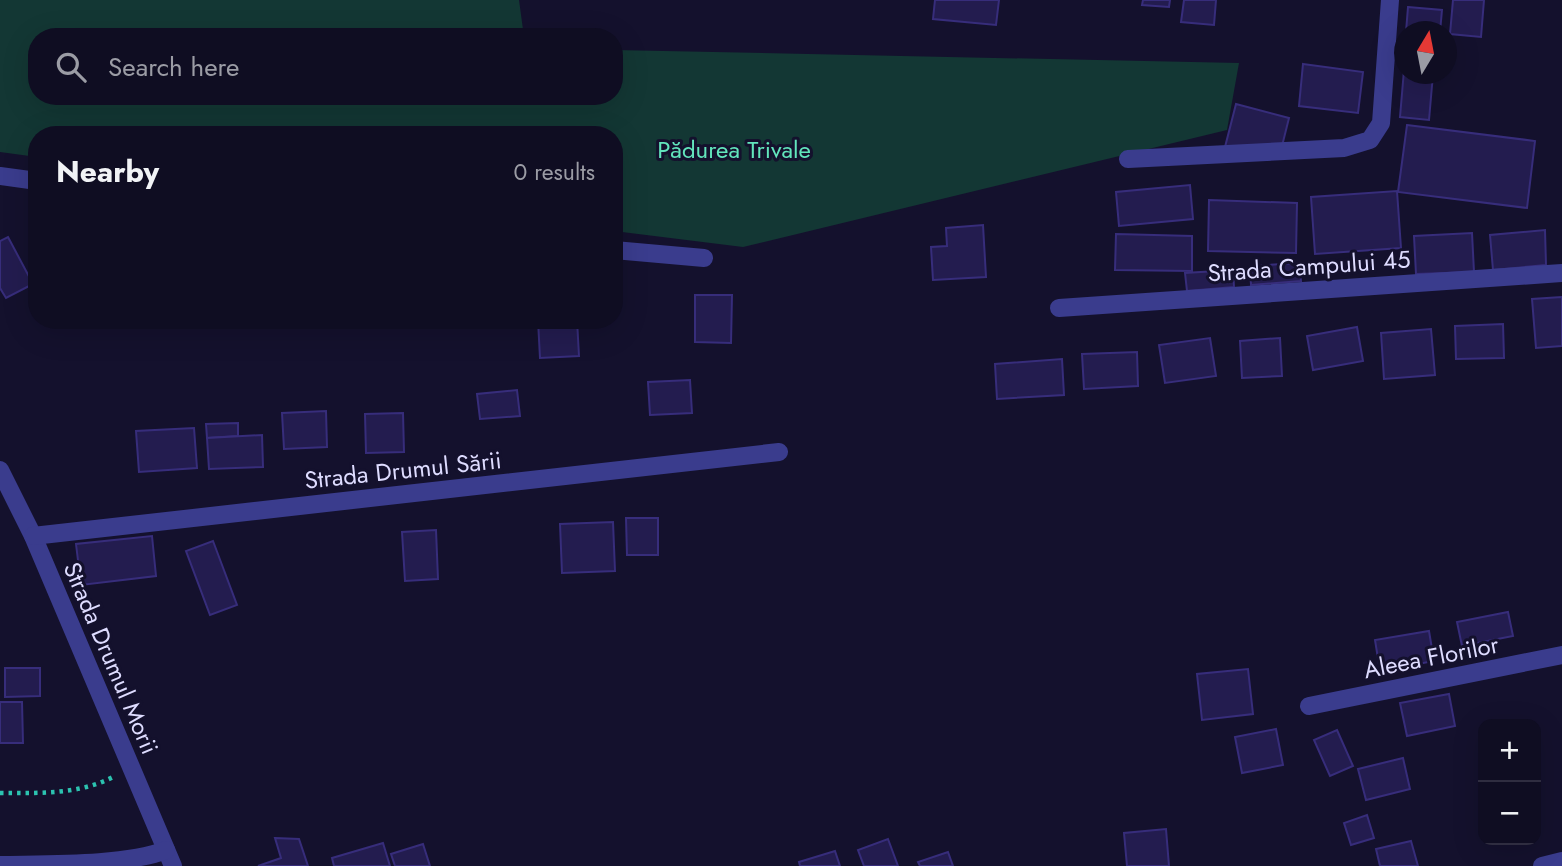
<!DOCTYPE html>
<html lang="en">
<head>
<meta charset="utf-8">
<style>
  body { margin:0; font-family:Jost,sans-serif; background:#1d1b2f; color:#f1f3f6 }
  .controls { position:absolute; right:21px; bottom:21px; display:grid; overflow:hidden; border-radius:14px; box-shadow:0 7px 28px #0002 }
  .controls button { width:63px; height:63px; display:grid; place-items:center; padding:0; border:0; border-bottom:2px solid #2f2d40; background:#0f0d22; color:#f1f3f6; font:35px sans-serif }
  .compass { position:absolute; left:1394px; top:21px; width:63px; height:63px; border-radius:50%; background:#0f0d22; box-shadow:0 7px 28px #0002; rotate:10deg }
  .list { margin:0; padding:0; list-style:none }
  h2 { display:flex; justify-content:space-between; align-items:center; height:91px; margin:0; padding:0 28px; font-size:30px }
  h2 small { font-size:23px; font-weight:400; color:#9b9ca5 }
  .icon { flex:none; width:38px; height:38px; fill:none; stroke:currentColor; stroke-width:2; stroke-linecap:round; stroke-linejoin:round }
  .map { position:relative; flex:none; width:1562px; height:866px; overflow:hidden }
  .search { position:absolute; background:#0f0d22; box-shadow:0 7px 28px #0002; left:28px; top:28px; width:595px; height:77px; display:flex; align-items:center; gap:18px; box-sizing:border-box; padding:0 24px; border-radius:28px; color:#9b9ca5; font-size:26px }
  .panel { position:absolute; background:#0f0d22; box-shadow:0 7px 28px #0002; left:28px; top:126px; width:595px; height:203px; border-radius:28px }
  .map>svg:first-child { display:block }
  .green { fill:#133734 }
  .building { fill:#231c4f; stroke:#372d7b; stroke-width:2 }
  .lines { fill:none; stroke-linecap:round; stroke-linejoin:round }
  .path { stroke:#2cc3b0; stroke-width:4.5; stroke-dasharray:3.5 5; stroke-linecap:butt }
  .minor { stroke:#3a3c8d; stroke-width:18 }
  .labels { text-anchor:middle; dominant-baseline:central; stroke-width:6; stroke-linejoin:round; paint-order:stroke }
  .park-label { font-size:24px; fill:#62e5bc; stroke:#14112d }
  .street-label { font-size:24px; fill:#dedcff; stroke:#14112d }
</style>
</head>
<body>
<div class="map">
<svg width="1562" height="866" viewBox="0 0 1562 866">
  <rect width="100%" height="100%" fill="#14112d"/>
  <path class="green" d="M0,0H519L524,37H37V96H614V50L1239,63L1227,130L743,247L614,231V135H37V157L0,152Z"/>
  <g class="building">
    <path d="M935,0H999L996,25L933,19Z"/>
    <path d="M1143,0H1170L1169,7L1142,5Z"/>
    <path d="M1184,0H1216L1214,25L1181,22Z"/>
    <path d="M1453,0H1484L1481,37L1450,34Z"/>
    <path d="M1408,7L1442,10L1440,32H1406Z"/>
    <path d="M1303,64L1363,72L1358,113L1299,106Z"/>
    <path d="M1404,70V74H1433L1429,120L1400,117Z"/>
    <path d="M1236,104L1289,118L1282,146L1224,151Z"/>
    <path d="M1407,125L1535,141L1527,208L1398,192Z"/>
    <path d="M1190,185L1193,219L1119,226L1116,192Z"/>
    <path d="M1397,191L1401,248L1315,254L1311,197Z"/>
    <path d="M1209,200L1297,203L1296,253L1208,251Z"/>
    <path d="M983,225L986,277L933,280L931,247L947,246L946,228Z"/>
    <path d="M1545,230L1546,265L1493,270L1490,235Z"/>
    <path d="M1472,233L1474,272L1416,274L1414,236Z"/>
    <path d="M1116,234L1192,236V271L1115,270Z"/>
    <path d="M8,237L33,284L6,298L0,288V241Z"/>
    <path d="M1299,263L1301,281L1251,285L1250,266Z"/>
    <path d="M1233,270L1234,287L1187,291L1185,273Z"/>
    <path d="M695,295H732L731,343L695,342Z"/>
    <path d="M1562,297V346L1536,348L1532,299Z"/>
    <path d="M538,320H577L579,356L540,358Z"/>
    <path d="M1503,324L1504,358L1456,359L1455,326Z"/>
    <path d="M1357,327L1363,361L1313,370L1307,336Z"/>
    <path d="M1431,329L1435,375L1384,379L1381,333Z"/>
    <path d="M1210,338L1216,376L1165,383L1159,345Z"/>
    <path d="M1280,338L1282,376L1242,378L1240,341Z"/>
    <path d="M1137,352L1138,386L1084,389L1082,354Z"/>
    <path d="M1062,359L1064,395L997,399L995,364Z"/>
    <path d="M690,380L692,413L650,415L648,382Z"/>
    <path d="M517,390L520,416L480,419L477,394Z"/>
    <path d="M326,411L327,447L284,449L282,413Z"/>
    <path d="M403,413L404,452L366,453L365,414Z"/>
    <path d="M238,423V436L207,438L206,424Z"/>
    <path d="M194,428L197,468L139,472L136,431Z"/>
    <path d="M262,435L263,467L209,469L207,438Z"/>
    <path d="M626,518H658V555H627Z"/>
    <path d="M613,522L615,571L562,573L560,524Z"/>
    <path d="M436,530L438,579L405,581L402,532Z"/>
    <path d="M152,536L156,576L81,585L76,544Z"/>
    <path d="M213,541L237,605L210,615L186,551Z"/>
    <path d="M1508,612L1513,636L1462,646L1457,622Z"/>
    <path d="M1429,631L1434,661L1380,671L1375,640Z"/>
    <path d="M5,668H40V696L5,697Z"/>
    <path d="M1248,669L1253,714L1202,720L1197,674Z"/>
    <path d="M1449,694L1455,726L1407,736L1400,703Z"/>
    <path d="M0,702H22L23,743H0Z"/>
    <path d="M1276,729L1283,765L1242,773L1235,737Z"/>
    <path d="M1337,730L1353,766L1330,776L1314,740Z"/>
    <path d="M1403,758L1410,789L1366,800L1358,769Z"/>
    <path d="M1367,815L1374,838L1351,845L1344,823Z"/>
    <path d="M1166,829L1169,866H1127L1124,833Z"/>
    <path d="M275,838L299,839L308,866H258L281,858Z"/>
    <path d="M888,839L898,866H864L858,850Z"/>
    <path d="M1411,841L1418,866H1380L1376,849Z"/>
    <path d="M383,843L390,866H334L332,858Z"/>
    <path d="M423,844L430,866H395L391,854Z"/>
    <path d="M835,851L840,866H800L799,862Z"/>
    <path d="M948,852L953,866H920L918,862Z"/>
  </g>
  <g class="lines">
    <path class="path" d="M0,793C40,793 79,795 115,776"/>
    <g class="minor">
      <path d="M1128,159L1344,148L1370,140L1381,123L1390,0"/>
      <path d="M0,176L37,181"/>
      <path d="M614,250L704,258"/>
      <path d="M1059,308L1562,273"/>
      <path d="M0,470L33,536L173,866"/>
      <path d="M33,536L779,452"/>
      <path d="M1309,706L1562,655"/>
      <path d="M0,865C49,864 124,866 166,850"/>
      <path d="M1542,866L1562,861"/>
    </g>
  </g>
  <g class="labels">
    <g class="park-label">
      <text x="734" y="149">Pădurea Trivale</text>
    </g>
    <g class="street-label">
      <text transform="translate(1309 266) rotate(-4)">Strada Campului 45</text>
      <text transform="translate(403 470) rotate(-6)">Strada Drumul Sării</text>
      <text transform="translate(1431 657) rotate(-11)">Aleea Florilor</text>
      <text transform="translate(111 658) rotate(67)">Strada Drumul Morii</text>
    </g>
  </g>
</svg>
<div class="controls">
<button>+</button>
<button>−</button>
</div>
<svg class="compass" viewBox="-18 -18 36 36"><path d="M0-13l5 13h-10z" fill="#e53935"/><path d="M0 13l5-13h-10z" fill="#9b9ca5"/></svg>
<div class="search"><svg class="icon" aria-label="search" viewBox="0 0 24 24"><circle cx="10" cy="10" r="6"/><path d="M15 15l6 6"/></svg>Search here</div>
<section class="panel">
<h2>Nearby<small>0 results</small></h2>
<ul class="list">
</ul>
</section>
</div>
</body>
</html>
